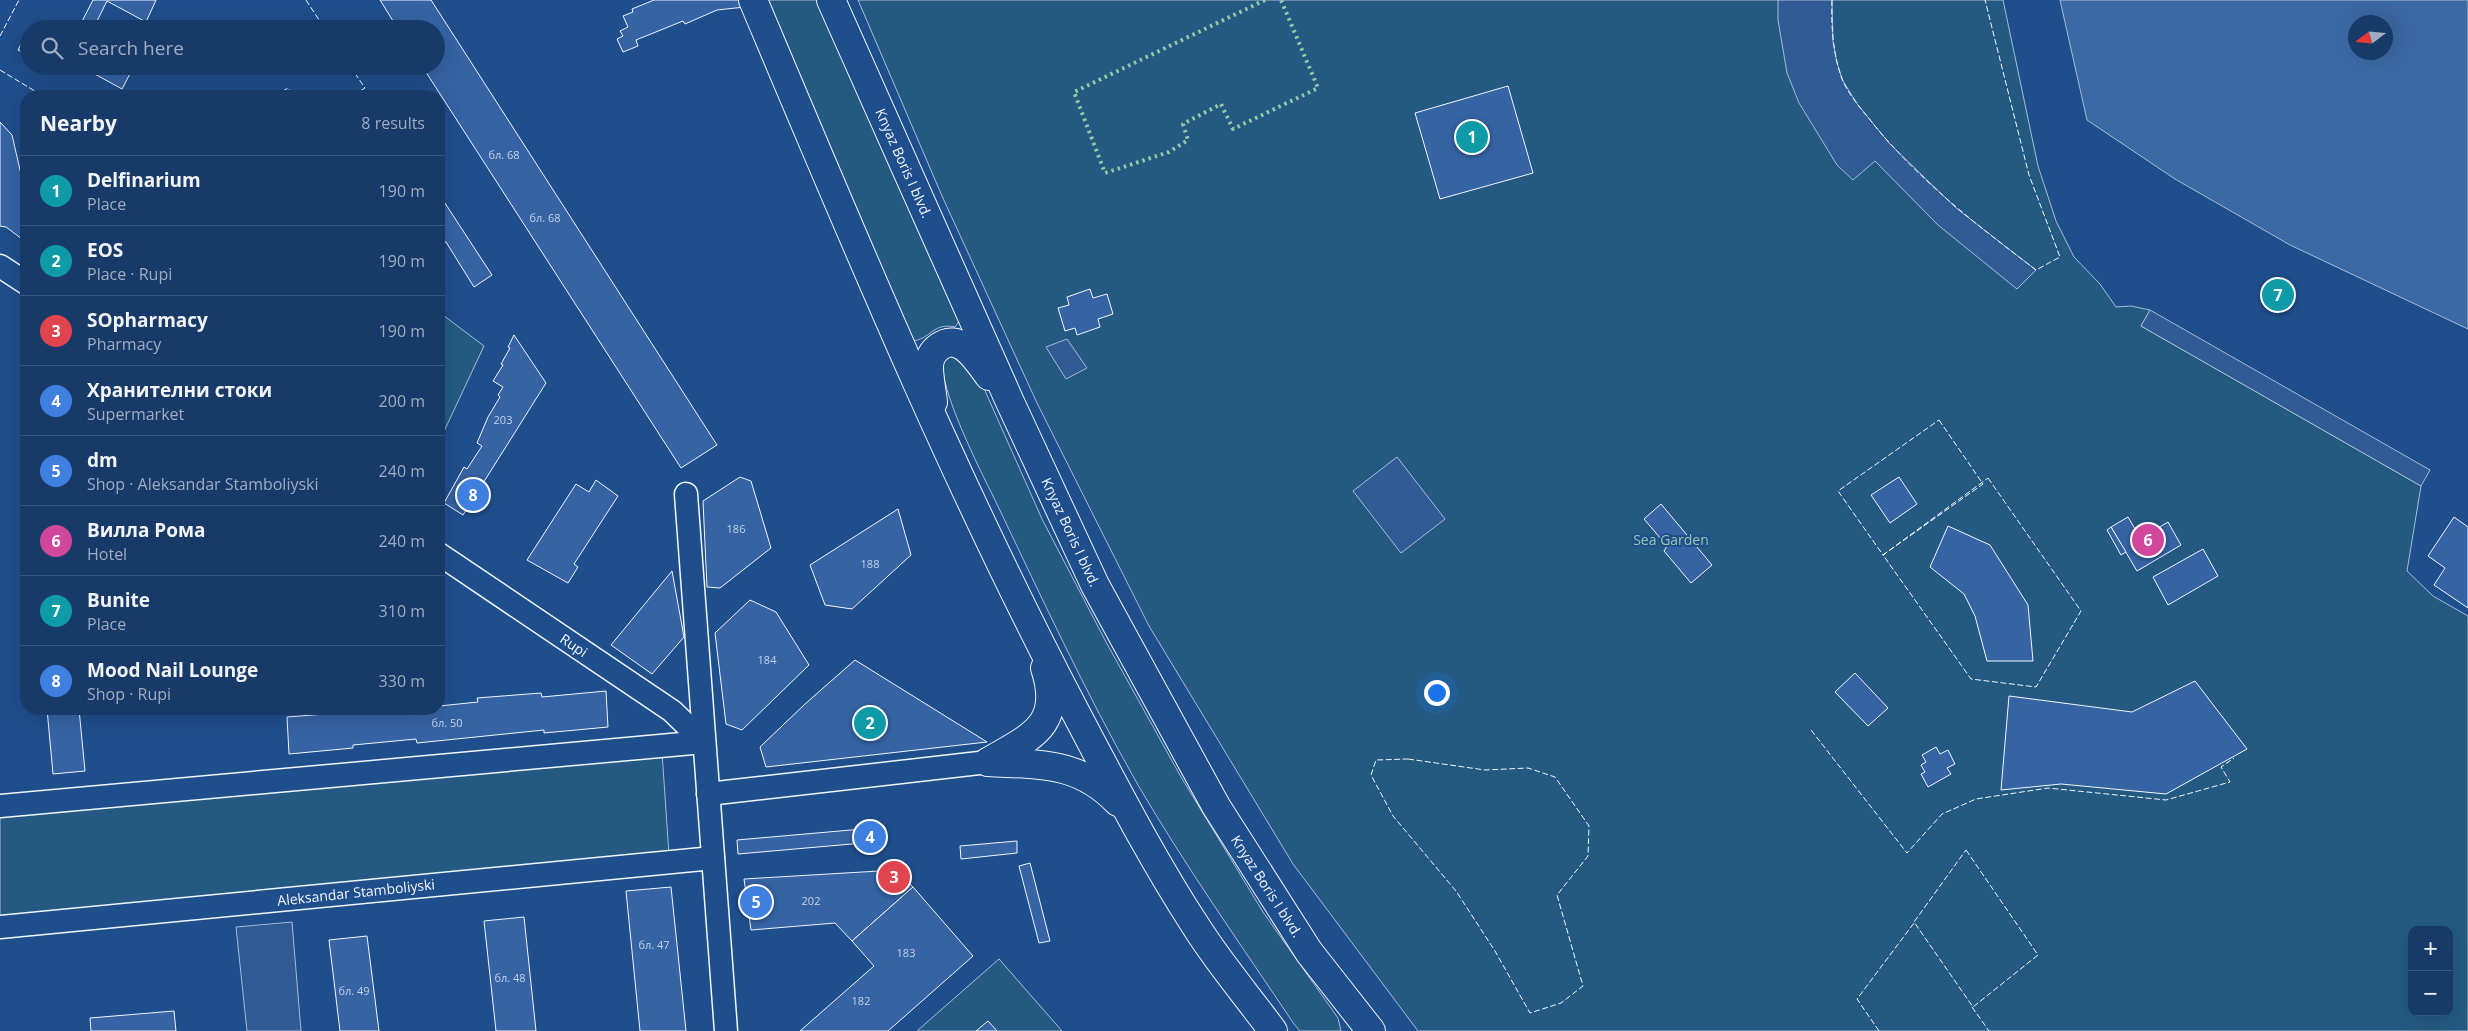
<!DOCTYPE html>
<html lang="en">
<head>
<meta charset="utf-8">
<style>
  body { margin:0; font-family:"Open Sans",sans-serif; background:#244571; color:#f1f3f6 }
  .controls { position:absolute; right:15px; bottom:15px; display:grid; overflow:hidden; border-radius:10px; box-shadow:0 5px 20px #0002 }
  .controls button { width:45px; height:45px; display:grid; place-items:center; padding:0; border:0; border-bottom:1px solid #36547d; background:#173a69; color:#f1f3f6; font:25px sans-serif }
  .compass { position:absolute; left:2348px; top:15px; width:45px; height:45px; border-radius:50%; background:#173a69; box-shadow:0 5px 20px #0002; rotate:254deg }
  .you { position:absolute; left:1436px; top:692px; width:18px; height:18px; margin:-12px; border:4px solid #fff; border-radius:50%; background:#1a73e8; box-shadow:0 0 0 8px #1a73e833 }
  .badge { display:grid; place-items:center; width:32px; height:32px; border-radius:50%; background:#ea580c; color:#fff; font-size:16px; font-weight:700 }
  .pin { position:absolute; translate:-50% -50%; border:2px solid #fff; box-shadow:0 1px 5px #0006 }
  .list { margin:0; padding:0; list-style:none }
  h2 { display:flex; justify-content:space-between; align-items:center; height:65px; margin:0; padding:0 20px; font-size:21px }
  h2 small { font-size:16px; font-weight:400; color:#9eadc0 }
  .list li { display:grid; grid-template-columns:32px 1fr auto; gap:15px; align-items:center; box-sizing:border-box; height:70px; padding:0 20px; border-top:1px solid #36547d }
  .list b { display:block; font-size:19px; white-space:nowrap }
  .list p { margin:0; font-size:16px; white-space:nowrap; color:#9eadc0 }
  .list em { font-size:16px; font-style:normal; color:#9eadc0 }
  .icon { flex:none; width:28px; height:28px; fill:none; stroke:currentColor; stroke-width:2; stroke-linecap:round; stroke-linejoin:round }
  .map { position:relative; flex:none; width:2468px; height:1031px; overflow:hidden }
  .search { position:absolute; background:#173a69; box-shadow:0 5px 20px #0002; left:20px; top:20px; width:425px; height:55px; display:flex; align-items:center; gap:12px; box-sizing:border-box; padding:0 18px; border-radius:28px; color:#9eadc0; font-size:19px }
  .panel { position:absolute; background:#173a69; box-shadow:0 5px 20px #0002; left:20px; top:90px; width:425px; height:625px; border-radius:20px }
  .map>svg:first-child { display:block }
  .green { fill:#245a82; stroke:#a8bbd7; fill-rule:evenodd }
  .parking { fill:#305b95; stroke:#a8bbd7 }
  .water { fill:#3b69a3; stroke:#a8bbd7; fill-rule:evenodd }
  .building { fill:#3563a3; stroke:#f2f6ff }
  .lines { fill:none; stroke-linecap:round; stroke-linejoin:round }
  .minor-casing { stroke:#f2f6ff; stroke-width:25 }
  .major-casing { stroke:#f2f6ff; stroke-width:30 }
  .minor { stroke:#1f4e8c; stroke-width:22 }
  .major { stroke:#1f4e8c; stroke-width:28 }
  .hedge { stroke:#97c8a6; stroke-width:4; stroke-dasharray:2.5 4; stroke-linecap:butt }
  .fence { stroke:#f2f6ff; stroke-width:1; stroke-dasharray:6 2.5; stroke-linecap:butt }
  .labels { text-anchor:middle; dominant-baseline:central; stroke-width:4; stroke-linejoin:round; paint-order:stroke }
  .number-label { font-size:11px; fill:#c3d1e8 }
  .street-label { font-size:14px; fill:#f2f6ff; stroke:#1f4e8c }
  .park-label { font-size:14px; fill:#97c8a6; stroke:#1f4e8c }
</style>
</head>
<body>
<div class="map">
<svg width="2468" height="1031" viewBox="0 0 2468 1031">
  <rect width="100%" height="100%" fill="#1f4e8c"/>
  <g class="green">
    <path d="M768,0H817L957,312L960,320L955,327C932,322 931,340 911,341Z"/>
    <path d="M858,0H2003L2038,166L2056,221L2074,257L2100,284L2116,307L2131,306L2150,310L2141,326L2421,486L2407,571L2433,596L2468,616V1031H1418L1293,864L1149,626L1037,403L942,196ZM2412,930H2449V1012H2412Z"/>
    <path d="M439,312L484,346L439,442Z"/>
    <path d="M952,354L974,366L1042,519L1106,642L1181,777L1263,912L1338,1018L1341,1031H1300L1294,1024C1241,945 1186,867 1138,785C1085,692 1040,594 994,498C980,470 938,387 943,360Z"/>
    <path d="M662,752L669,855L0,920V813Z"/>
    <path d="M999,959L1062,1031H917Z"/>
  </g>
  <g class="parking">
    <path d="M1778,0H1832L1833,42L1837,63L1843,81L1858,105L1889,143L1956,208L2036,270L2017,289L1938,225L1875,161L1853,180L1837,165L1799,103L1787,73L1778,20Z"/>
    <path d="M2150,310L2430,470L2421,486L2141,326Z"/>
    <path d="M1067,339L1087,368L1066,379L1046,347Z"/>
    <path d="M1397,457L1445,519L1401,553L1353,491Z"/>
    <path d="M292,922L301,1031H247L236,927Z"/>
  </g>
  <path class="water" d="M2060,0H2468V329L2290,245L2175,179L2087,120ZM2356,22H2386V52H2356Z"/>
  <g class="building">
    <path d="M93,0H156L146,22L107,1L93,29H78Z"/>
    <path d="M380,0H431L717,445L681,468L422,66H436V29H398Z"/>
    <path d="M654,0H742L745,7L717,10L685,24L683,21L636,40L638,46L623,52L617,39L623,36L620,31L628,27L623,16L633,12L632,9Z"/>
    <path d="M29,29V55L18,50Z"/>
    <path d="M80,66H134L122,89Z"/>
    <path d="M1508,86L1533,173L1440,199L1415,113Z"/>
    <path d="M0,122L12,135L26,196L22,239L6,227L0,226Z"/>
    <path d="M439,194L492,275L474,287L446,242L441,241L439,243Z"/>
    <path d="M1090,289L1093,298L1107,294L1113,314L1098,319L1100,327L1077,335L1075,328L1065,331L1058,308L1069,305L1067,297Z"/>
    <path d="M514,335L546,383L463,515L444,503L464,467L467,469L482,446L477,443L488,417L500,397L498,395L503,387L493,381L503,365L501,364L510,348L508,347Z"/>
    <path d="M740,477L751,481L771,548L720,588L707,587L703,501Z"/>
    <path d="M1899,477L1917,504L1890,523L1871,495Z"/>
    <path d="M596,480L618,496L574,564L578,567L568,583L527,560L576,484L589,492Z"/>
    <path d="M1661,504L1712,565L1691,583L1664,551L1667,546L1644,519Z"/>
    <path d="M898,509L911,555L852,609L825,605L810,565Z"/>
    <path d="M2128,517L2138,534L2144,531L2146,535L2168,522L2181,545L2137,571L2111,527Z"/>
    <path d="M2454,517L2468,527V608L2434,585L2445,568L2428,556Z"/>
    <path d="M1948,526L1990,545L2028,605L2033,661H1987L1975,616L1964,594L1930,567Z"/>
    <path d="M2111,527L2126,552L2121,555L2107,530Z"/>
    <path d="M2203,549L2218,576L2168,605L2153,577Z"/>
    <path d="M672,571L684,637L652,674L611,645Z"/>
    <path d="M750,600L776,612L809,665L742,730L726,724L715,633Z"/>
    <path d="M855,660L987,742L766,767L760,747L805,704Z"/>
    <path d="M1855,673L1888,708L1868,726L1835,692Z"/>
    <path d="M2195,681L2247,749L2166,794L2061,784L2001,790L2009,696L2132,712Z"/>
    <path d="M606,691L608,727L544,733V730L417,743L416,739L353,745V748L289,754L287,717L351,712L350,709H439V706L478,702L477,698L541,693L542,697Z"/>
    <path d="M47,709H79L85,771L53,774Z"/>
    <path d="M1936,747L1940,754L1948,750L1955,764L1947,768L1951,774L1928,787L1921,774L1925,772L1921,765L1926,762L1922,755Z"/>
    <path d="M885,827L886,841L738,854L737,840Z"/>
    <path d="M1017,841V853L961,859L960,846Z"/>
    <path d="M1030,863L1050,941L1039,943L1019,866Z"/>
    <path d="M896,870L913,887L852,941L835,923L751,930L744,879Z"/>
    <path d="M671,887L686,1031H640L626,891Z"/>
    <path d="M913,887L973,956L888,1031H800L874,966L852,941Z"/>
    <path d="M524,917L536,1031H496L484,921Z"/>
    <path d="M367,936L379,1031H340L329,940Z"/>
    <path d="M174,1011L176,1031H91L90,1018Z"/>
    <path d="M988,1021L997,1031H976Z"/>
  </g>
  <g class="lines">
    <g class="minor-casing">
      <g id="minor">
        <path d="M0,266L26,283"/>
        <path d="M686,494L726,1031"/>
        <path d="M439,554L672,711L704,742"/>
        <path d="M708,794L988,762"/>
        <path d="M0,806L704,742"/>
        <path d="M0,927L713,858"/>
      </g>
    </g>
    <g class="major-casing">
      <g id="major">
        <path d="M753,0C855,242 955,483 1077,715C1115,787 1152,859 1197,928C1220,964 1248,997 1273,1031"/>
        <path d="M831,0L1010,402L1095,585L1216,806L1309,952L1371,1031"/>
        <path d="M933,402C932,391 929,379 929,367C929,359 932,352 939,347C960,331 978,361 989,376"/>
        <path d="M988,762C1030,737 1064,726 1045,668"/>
        <path d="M988,762C1041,765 1078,761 1118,802"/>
      </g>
    </g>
    <use href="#minor" class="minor"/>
    <use href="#major" class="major"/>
    <path class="hedge" d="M1265,0L1074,92L1105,173L1169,152L1188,140L1183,124L1221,104L1233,129L1318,88L1281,0"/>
    <g class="fence">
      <path d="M306,0L325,29"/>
      <path d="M1832,0C1831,27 1833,54 1842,79C1849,96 1863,111 1875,126C1921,182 1978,226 2036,270L2060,257L2029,175L1985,0"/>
      <path d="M0,36L19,0"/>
      <path d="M350,66L365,88L352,96"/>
      <path d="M0,70L43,96"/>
      <path d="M275,96L288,88L293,96"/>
      <path d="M1939,420L1983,484L1883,555L1838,491Z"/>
      <path d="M1988,478L2081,611L2036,687L1971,679L1883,555Z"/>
      <path d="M1811,730L1907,853L1942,814L1976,799L2048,788L2166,800L2230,782L2221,767L2234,758"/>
      <path d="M1408,759L1485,770L1528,768L1555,777L1589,826L1588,856L1557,895L1583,986L1561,1003L1530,1013L1495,951L1456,891L1393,816L1371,775L1376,760Z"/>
      <path d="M1966,850L2038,955L1973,1007L1914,922Z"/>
      <path d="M1972,1007L1989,1031"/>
      <path d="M1879,1031L1857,999L1914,923"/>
    </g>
  </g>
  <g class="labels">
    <g class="number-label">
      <text x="504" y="154">бл. 68</text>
      <text x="545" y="217">бл. 68</text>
      <text x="503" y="419">203</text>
      <text x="736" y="528">186</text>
      <text x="870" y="563">188</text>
      <text x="767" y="659">184</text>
      <text x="447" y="722">бл. 50</text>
      <text x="811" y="900">202</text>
      <text x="654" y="944">бл. 47</text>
      <text x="906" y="952">183</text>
      <text x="510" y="977">бл. 48</text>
      <text x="354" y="990">бл. 49</text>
      <text x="861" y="1000">182</text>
    </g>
    <g class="street-label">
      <text transform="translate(904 163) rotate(66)">Knyaz Boris I blvd.</text>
      <text transform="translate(1071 532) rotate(65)">Knyaz Boris I blvd.</text>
      <text transform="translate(574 645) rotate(34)">Rupi</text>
      <text transform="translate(1267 886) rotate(57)">Knyaz Boris I blvd.</text>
      <text transform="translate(356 892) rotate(-6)">Aleksandar Stamboliyski</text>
    </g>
    <g class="park-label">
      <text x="1671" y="539">Sea Garden</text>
    </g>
  </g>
</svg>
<div class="controls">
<button>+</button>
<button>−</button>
</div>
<svg class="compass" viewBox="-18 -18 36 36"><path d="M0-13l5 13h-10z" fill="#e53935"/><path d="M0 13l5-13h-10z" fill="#9eadc0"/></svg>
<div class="you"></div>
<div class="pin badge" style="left:1472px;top:137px;background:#0f9aa8">1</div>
<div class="pin badge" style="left:870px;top:723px;background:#0f9aa8">2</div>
<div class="pin badge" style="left:894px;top:877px;background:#e0444e">3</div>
<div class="pin badge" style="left:870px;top:837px;background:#3f7fe0">4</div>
<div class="pin badge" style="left:756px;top:902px;background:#3f7fe0">5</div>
<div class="pin badge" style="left:2148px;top:540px;background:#d1479c">6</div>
<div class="pin badge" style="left:2278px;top:295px;background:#0f9aa8">7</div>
<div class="pin badge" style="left:473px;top:495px;background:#3f7fe0">8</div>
<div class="search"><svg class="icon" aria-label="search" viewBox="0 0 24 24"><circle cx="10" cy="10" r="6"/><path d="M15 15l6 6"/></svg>Search here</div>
<section class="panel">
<h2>Nearby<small>8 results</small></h2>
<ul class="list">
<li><span class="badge" style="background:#0f9aa8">1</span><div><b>Delfinarium</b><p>Place</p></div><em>190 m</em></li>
<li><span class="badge" style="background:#0f9aa8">2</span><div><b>EOS</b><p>Place · Rupi</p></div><em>190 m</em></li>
<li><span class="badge" style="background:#e0444e">3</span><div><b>SOpharmacy</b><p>Pharmacy</p></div><em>190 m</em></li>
<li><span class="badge" style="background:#3f7fe0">4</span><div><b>Хранителни стоки</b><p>Supermarket</p></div><em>200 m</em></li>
<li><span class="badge" style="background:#3f7fe0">5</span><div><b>dm</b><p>Shop · Aleksandar Stamboliyski</p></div><em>240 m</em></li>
<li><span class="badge" style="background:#d1479c">6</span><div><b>Вилла Рома</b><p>Hotel</p></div><em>240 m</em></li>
<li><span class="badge" style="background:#0f9aa8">7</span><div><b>Bunite</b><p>Place</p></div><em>310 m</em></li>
<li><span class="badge" style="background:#3f7fe0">8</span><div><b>Mood Nail Lounge</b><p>Shop · Rupi</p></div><em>330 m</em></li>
</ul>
</section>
</div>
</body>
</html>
